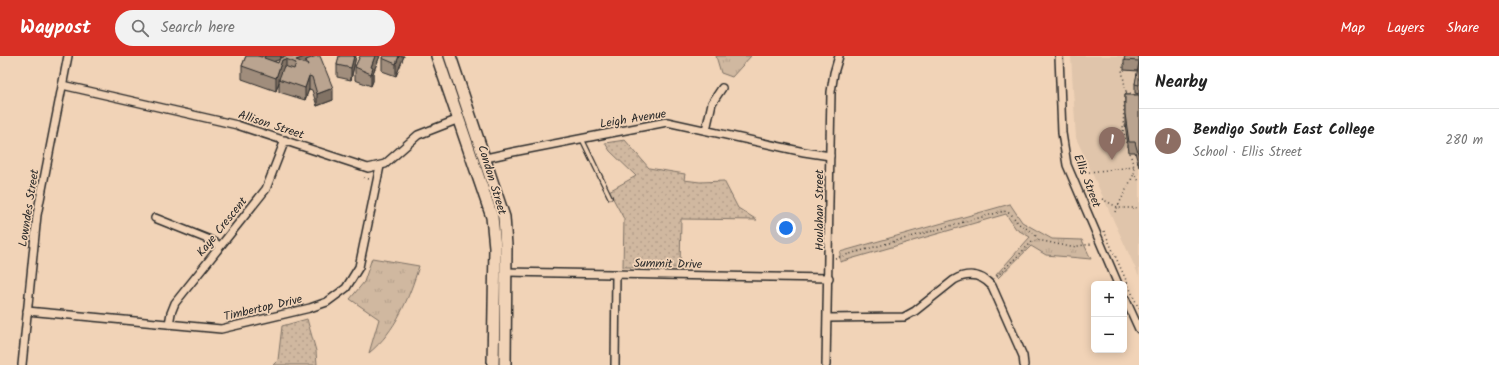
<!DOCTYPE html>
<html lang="en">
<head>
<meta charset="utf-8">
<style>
  body { margin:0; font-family:Kalam,sans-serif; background:#f2f2f2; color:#222 }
  .controls { position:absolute; right:12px; bottom:12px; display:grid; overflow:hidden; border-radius:6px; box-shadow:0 2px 10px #0003 }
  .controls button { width:36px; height:36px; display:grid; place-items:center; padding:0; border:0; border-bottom:1px solid #e0e0e0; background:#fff; color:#222; font:20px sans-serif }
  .you { position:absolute; left:786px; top:172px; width:14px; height:14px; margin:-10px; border:3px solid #fff; border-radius:50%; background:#1a73e8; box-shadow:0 0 0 6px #1a73e833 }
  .badge { display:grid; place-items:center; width:26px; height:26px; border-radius:50%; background:#d93025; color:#fff; font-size:13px; font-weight:700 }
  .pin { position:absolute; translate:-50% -33px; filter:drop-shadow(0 1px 2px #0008) }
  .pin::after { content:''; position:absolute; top:21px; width:14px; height:12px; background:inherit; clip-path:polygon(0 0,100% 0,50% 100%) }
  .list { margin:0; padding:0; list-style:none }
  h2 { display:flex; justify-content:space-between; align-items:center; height:52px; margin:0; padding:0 16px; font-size:17px }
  h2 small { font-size:13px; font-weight:400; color:#767676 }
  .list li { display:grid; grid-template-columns:26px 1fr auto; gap:12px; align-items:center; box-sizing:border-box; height:64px; padding:0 16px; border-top:1px solid #e0e0e0 }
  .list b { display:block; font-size:15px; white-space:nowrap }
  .list p { margin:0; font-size:13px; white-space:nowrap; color:#767676 }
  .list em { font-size:13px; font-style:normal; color:#767676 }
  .icon { flex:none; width:22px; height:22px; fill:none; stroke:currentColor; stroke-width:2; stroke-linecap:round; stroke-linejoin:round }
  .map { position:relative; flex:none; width:1139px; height:309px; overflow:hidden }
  header { display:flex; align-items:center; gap:24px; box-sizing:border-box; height:56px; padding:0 20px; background:#d93025; color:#fff }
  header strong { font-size:19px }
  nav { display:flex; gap:22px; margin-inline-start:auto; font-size:14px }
  .search { width:280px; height:36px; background:#f2f2f2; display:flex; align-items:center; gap:10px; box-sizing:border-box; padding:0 14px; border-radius:22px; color:#767676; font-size:15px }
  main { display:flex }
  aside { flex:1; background:#fff }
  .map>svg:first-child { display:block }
  .built { fill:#e0c5ab }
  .grass { fill:url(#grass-tufts); stroke:#7e7266 }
  .park { fill:url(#park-dots); stroke:#7e7266 }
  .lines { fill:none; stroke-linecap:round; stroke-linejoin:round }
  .lane-casing { stroke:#2b2b2b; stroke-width:6 }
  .street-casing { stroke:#2b2b2b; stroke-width:10 }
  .secondary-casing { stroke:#2b2b2b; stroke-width:14 }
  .path { stroke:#2b2b2b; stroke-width:1.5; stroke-dasharray:1 3; stroke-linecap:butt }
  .lane { stroke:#f1d3b7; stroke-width:3.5 }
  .street { stroke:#f1d3b7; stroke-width:7 }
  .secondary { stroke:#f1d3b7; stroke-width:11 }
  .wall { fill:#a08d7c; stroke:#2b2b2b; fill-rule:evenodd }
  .shaded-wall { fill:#827365; stroke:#2b2b2b }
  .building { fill:#baa490; stroke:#2b2b2b }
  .labels { text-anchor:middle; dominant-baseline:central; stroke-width:3.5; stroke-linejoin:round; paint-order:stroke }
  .street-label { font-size:12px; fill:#2b2b2b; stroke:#f1d3b7 }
</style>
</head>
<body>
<header>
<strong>Waypost</strong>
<div class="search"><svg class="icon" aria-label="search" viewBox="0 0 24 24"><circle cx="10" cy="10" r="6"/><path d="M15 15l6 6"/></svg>Search here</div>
<nav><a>Map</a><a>Layers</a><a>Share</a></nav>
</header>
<main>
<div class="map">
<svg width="1139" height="309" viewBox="0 0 1139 309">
  <defs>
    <pattern id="grass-tufts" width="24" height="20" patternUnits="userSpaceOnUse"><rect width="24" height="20" fill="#d0b8a0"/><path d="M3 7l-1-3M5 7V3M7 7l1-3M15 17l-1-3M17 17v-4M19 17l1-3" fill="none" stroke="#b39e8a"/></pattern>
    <pattern id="park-dots" width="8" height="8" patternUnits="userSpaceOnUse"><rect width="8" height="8" fill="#d0b8a0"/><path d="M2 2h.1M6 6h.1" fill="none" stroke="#b39e8a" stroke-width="1.8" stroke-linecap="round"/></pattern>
  </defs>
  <rect width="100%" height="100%" fill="#f1d3b7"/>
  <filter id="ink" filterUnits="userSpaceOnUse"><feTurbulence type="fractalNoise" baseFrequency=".025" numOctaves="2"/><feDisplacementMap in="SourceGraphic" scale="8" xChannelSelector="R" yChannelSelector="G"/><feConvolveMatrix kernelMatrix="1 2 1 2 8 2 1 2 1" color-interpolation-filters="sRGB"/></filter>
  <g filter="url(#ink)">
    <path class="built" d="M1071,0H1139V220L1076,82Z"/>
    <g class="grass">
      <path d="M716,0H751L732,21L721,17Z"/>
      <path d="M1010,148L1022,166L1052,183L1082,184L1091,203L1046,199L1031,190L998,222L996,219L1030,181L1016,173L1006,158L840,206V196Z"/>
      <path d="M372,202L419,210C409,242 396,275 369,297L379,263L350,243L364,226Z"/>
    </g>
    <g class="park">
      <path d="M625,84L649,112L685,118L684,124L700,126L724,125L738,152L757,164L681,163L680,212L623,211L624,163L609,135L636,120L610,95L605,87Z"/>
      <path d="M307,263L316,295L317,309H273L278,304L282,270Z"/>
    </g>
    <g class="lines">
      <g class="lane-casing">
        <path id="lane" d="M582,83L610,141"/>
      </g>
      <g class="street-casing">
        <g id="street">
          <path d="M1059,0L1062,77L1067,109L1118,228"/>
          <path d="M62,29L237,69L368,112L385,108L418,79L459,63"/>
          <path d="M706,74L712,47L722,32"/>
          <path d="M486,102L513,96L667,66L804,96L830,100"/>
          <path d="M155,162L210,184L220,190"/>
          <path d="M506,216L829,222"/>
          <path d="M1124,240L1139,273"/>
          <path d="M27,255L221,273L310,252L327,246L346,232L359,211L380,110"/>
          <path d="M828,262L904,261L915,255L954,224C968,216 981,218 992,230L1023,300L1024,309"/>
          <path d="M169,268L171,257L175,247L266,133L285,84"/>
          <path d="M22,309L37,159L68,0"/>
          <path d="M615,309L616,218"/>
          <path d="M826,309L831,36L834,17L839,0"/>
        </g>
      </g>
      <g class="secondary-casing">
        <g id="secondary">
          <path d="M437,0L492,161L495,191L493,309"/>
          <path d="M450,0L504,161L506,190L505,309"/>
        </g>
      </g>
      <g class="path">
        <path d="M1124,7L1122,14L1126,36L1124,50L1123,74L1134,111V118L1139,125"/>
        <path d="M1126,36L1139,40"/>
        <path d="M1089,116L1134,111"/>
        <path d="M364,122L369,123"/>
        <path d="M1102,143L1119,152H1139"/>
        <path d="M1115,156L1134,118"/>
        <path d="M1104,175L1139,253"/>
        <path d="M835,202L1004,155L1011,158L1019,168L1034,177L1038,184"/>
        <path d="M994,223L1033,185L1038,184L1071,191L1092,188"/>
      </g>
      <use href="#lane" class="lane"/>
      <use href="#street" class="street"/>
      <use href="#secondary" class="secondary"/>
    </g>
    <g class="wall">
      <path d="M246,0H312V2L333,44L317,50L312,34L309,33L305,44L279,36V26L276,35L242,23V10ZM280,3L278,7L273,5L276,4Z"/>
      <path d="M339,0H356L351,24L337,21V9Z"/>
      <path d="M360,0H380L373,17V25L371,30L355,24V11Z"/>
      <path d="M383,0H404L396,20L382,15V2Z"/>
      <path d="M1139,0V38L1135,37V28L1138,15L1124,14V4Z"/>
      <path d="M1125,39H1139V111L1135,96H1129L1125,68Z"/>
    </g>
    <g class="shaded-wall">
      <path d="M265,0H281V3L267,8L264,2Z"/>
      <path d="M307,0H312V11L308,9L306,4V13L296,4Z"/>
      <path d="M354,0H356L351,24V12Z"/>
      <path d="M375,0H380L373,17V25L371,30V11Z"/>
      <path d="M399,0H404L396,20V8Z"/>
      <path d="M286,3V15L279,23V26L276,35V22L282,4Z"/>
      <path d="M309,20V33L305,44V32Z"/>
      <path d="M333,32V44L317,50V38Z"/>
    </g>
    <g class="building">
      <path d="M246,0H257L262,1V0H265L264,2L278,7L280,2L284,1V0H307L296,4L308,9L306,4L317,0H320L333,32L317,38L312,21L309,20L305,32L279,23L284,10L294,13L296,7L286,3L282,4L276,22L242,10Z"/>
      <path d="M339,0H354L351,12L337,9Z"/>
      <path d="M360,0H375L371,11L373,12L371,18L355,11Z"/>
      <path d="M383,0H399L396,8L382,2Z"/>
      <path d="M1125,0H1139V5L1124,4Z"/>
      <path d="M1139,6V29L1135,28Z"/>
      <path d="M1125,39H1139V101L1135,86H1129L1125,58Z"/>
    </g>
  </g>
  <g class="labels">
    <g class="street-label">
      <text transform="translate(633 63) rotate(-9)">Leigh Avenue</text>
      <text transform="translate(271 69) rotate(18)">Allison Street</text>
      <text transform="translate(492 124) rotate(73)">Condon Street</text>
      <text transform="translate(1087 125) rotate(69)">Ellis Street</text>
      <text transform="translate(29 152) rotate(-81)">Lowndes Street</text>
      <text transform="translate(819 154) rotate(-90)">Houlahan Street</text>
      <text transform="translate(222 171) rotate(-51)">Kaye Crescent</text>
      <text transform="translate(668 208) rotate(1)">Summit Drive</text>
      <text transform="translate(263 252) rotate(-13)">Timbertop Drive</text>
    </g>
  </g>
</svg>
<div class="controls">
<button>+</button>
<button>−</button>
</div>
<div class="you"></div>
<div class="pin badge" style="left:1112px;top:104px;background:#8d6e63">1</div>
</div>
<aside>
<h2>Nearby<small></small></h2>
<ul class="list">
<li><span class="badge" style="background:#8d6e63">1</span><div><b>Bendigo South East College</b><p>School · Ellis Street</p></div><em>280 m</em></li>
</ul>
</aside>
</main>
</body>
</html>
